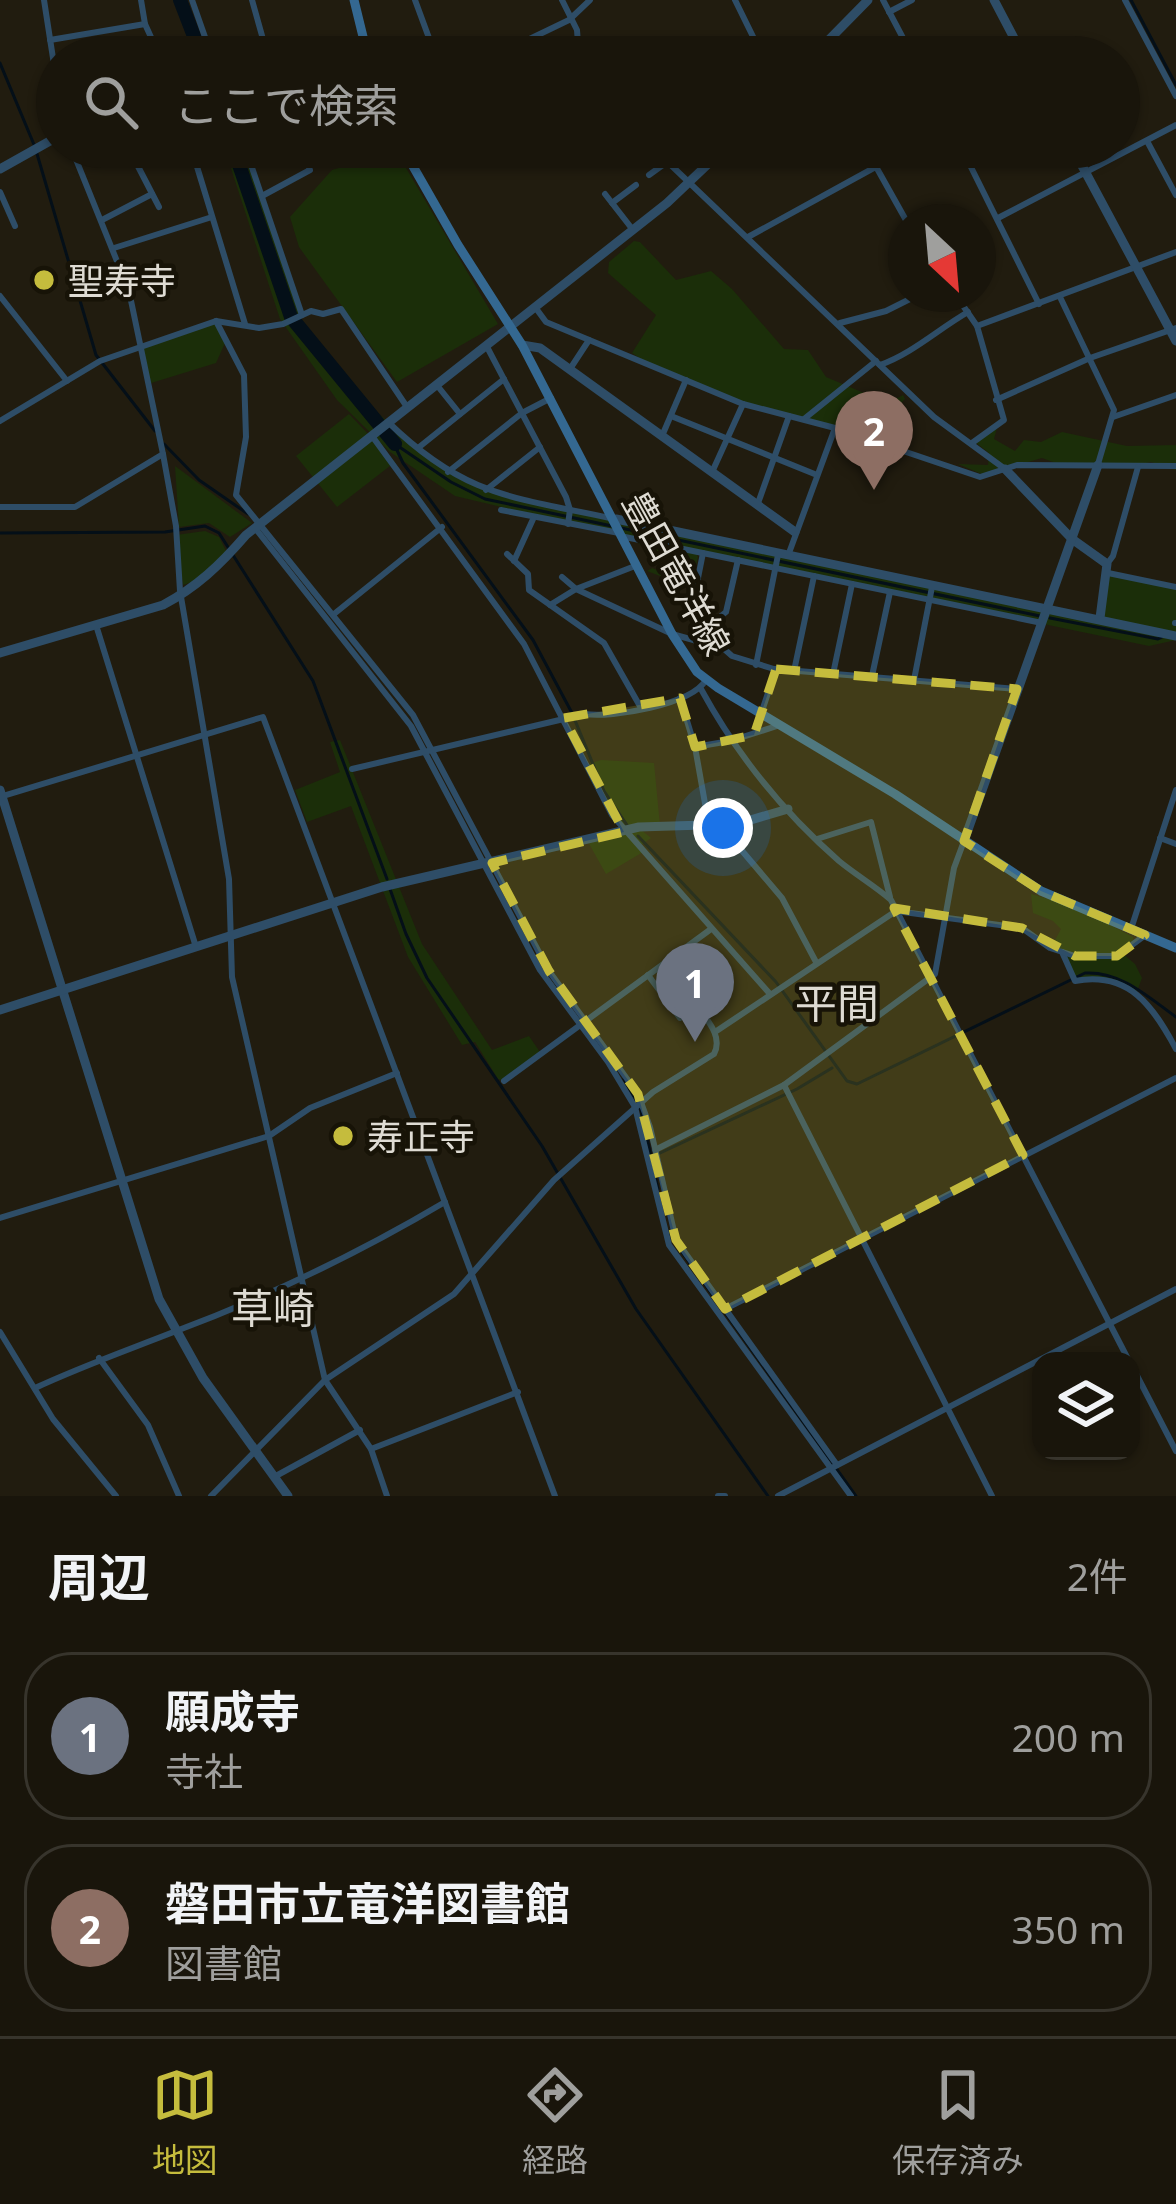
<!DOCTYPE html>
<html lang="ja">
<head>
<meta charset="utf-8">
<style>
  body { margin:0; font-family:"Noto Sans","Noto Sans JP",sans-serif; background:#221e14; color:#f1f3f6 }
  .controls { position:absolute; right:36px; bottom:36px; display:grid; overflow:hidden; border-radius:24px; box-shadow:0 3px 9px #0004 }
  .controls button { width:108px; height:108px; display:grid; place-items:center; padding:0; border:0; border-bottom:3px solid #37342c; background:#19150b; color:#f1f3f6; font:60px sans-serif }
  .compass { position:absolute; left:888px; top:204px; width:108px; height:108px; border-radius:50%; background:#19150b; box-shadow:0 3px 9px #0004; rotate:154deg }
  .you { position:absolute; left:723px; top:828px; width:42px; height:42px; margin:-30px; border:9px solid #fff; border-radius:50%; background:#1a73e8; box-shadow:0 0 0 18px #1a73e833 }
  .badge { display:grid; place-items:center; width:78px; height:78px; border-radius:50%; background:#c5bc3d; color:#fff; font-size:39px; font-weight:700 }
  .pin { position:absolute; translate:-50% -99px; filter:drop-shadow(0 3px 6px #0008) }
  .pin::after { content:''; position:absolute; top:63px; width:42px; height:36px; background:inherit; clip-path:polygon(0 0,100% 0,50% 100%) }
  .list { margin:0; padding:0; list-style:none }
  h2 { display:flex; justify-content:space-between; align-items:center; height:156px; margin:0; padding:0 48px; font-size:51px }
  h2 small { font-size:39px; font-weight:400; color:#9f9f9d }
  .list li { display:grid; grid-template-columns:78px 1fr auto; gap:36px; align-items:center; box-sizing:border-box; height:168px; margin:0 24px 24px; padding:0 24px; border:3px solid #37342c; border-radius:48px }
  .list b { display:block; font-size:45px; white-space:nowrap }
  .list p { margin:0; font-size:39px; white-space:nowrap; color:#9f9f9d }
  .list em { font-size:39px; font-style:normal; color:#9f9f9d }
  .icon { flex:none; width:66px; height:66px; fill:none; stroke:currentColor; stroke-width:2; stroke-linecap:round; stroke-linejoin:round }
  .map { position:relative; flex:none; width:1176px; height:1496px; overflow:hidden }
  .search { position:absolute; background:#19150b; box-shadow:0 3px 9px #0004; left:36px; right:36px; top:36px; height:132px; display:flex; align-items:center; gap:30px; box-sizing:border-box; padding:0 42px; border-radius:66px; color:#9f9f9d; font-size:45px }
  .sheet { height:540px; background:#19150b }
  nav { display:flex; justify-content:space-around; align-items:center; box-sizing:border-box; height:168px; border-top:3px solid #37342c; background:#19150b; font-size:33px; color:#9f9f9d }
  nav a { display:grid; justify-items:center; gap:6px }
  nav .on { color:#c5bc3d }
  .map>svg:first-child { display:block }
  .green { fill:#1b2e09 }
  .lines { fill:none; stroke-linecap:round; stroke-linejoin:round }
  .stream { stroke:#040f18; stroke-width:3 }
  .river { stroke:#040f18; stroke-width:14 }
  .minor { stroke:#2e4d67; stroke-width:6 }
  .tertiary { stroke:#2e4d67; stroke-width:9 }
  .secondary { stroke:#346891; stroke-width:9 }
  .marked { fill:#c5bc3d; fill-opacity:0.2; stroke:#c5bc3d; stroke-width:9; stroke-dasharray:24 15; stroke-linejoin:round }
  .poi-dot { fill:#c5bc3d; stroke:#171307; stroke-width:4.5 }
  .labels { text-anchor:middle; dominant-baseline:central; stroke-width:9; stroke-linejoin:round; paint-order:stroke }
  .poi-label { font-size:36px; fill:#dedbd3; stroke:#171307; text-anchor:start }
  .street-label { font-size:36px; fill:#dedbd3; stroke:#171307 }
  .quarter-label { font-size:42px; fill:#dedbd3; stroke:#171307 }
</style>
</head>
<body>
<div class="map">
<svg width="1176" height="1496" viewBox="0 0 1176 1496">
  <rect width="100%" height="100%" fill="#211c0f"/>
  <g class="green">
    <path d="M224,147H244L305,328L345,380L370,406L429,458L488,492L1099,619L1108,573L1176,589V640L1149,646L695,551L698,557L691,588L647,571L652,568L671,575L678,567L671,557L653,554L638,543H652L455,496L390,452L337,400L280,319Z"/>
    <path d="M396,151L498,324L397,382L299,247L290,217L332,170Z"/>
    <path d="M634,241L640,242L676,280L711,271L732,289L784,349L808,350L826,377L888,403L903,395L905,399L891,413L884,411L868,432C788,415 701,400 632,353L656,315L608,273L609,262Z"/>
    <path d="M216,321L225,343L216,363L148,384L141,349Z"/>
    <path d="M349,414L395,462L337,507L296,456Z"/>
    <path d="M997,428L994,439L1015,451L1024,440L1041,442L1062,432L1127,446L1176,445V470L1151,462L1128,467L1061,465L1042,458L984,475L958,464L988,465L989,453L975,442Z"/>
    <path d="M175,466L252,523L230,537L209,523L179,527Z"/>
    <path d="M205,531L219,537L226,551L203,578L183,585L176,535Z"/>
    <path d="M340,740L422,944L492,1050L529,1036L540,1052L504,1081L498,1079L475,1042L462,1045L408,957L351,806L307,822L295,790L340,772L330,742Z"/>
    <path d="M601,760L654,763L660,826L640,829L651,838L638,847L643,852L606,874L587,840L625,832L602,800L586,765Z"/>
    <path d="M1031,894L1076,907L1133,937L1134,945L1123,954L1135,964L1142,978L1136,994L1104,978L1078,981L1062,952L1051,948L1061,929L1053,921L1033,913Z"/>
  </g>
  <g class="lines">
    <g class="stream">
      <path d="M1131,0L1176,85"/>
      <path d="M0,63L35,147L96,355L155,431"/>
      <path d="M164,444L199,480L248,514"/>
      <path d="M395,444L451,482L485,499L612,526"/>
      <path d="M395,446L403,463L533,640L572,713L604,791L627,825"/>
      <path d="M621,528L1040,616"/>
      <path d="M0,533L165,532L205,526L219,533L313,681L387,879"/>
      <path d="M1050,618L1158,639L1164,636"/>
      <path d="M638,836L776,982L847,1081L857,1084L1085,973C1121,971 1148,997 1176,1017"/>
      <path d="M390,889L406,934L427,978L542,1146L636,1309L768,1496"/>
      <path d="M624,1079L641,1110L658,1189"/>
      <path d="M658,1154L797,1089L832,1068"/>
      <path d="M669,1234L856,1496"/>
    </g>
    <g class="river">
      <path d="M180,0L202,57"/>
      <path d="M233,147L291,317L395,444"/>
    </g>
    <g class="minor">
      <path d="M44,0L57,84"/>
      <path d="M141,0L145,24L160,57"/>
      <path d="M192,0L212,57"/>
      <path d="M252,0L268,57"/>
      <path d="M415,0L436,57"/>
      <path d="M562,0L577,30L579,57"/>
      <path d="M735,0L763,57"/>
      <path d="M883,0L913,57"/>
      <path d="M1125,0L1176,96"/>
      <path d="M889,12L912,0"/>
      <path d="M50,40L145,24"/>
      <path d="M492,57L569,20L590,0"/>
      <path d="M1147,141L1176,195"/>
      <path d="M71,147L129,291L163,454L176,526L180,591L229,879L232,977L325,1380L371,1449L387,1496"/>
      <path d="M128,147L159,207"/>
      <path d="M191,147L245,324"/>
      <path d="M245,147L302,315"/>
      <path d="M652,147L934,417L1005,469"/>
      <path d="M865,147L907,222"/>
      <path d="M961,147L1039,304"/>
      <path d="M135,159L159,147"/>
      <path d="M649,175L667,162"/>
      <path d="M0,192L15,226"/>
      <path d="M605,194L633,230"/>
      <path d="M262,196L310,170L301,147"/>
      <path d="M612,203L636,185"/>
      <path d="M998,218L1176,125"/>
      <path d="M102,220L152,194"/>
      <path d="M748,237L912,147"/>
      <path d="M114,248L212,217"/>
      <path d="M955,294L977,326L1004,420L972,443"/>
      <path d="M0,296L67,381"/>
      <path d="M1060,297L1114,410L1098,464"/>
      <path d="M535,307L546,322L743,404L835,428L980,477L1017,465L1176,466"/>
      <path d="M216,321L244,375L246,437L236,495L413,715L549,971L638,1094L650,1127L676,1240L837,1465"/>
      <path d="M840,323L886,311L920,294"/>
      <path d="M977,326L1176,252"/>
      <path d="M486,345L566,497L570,510L568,524"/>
      <path d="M880,365C913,353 937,330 968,312"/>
      <path d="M570,369L589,340"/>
      <path d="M436,384L460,414"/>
      <path d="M996,400L1090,358L1176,328"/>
      <path d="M671,416L817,475"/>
      <path d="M1113,417L1176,395"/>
      <path d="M804,419L876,361"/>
      <path d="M0,421L100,361L216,321L259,328L283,324L311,311L323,314L341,309L407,407"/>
      <path d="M388,422C464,496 511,497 610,518"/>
      <path d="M372,436L524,644L612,815L770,994"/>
      <path d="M662,436L686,380"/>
      <path d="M418,448L504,379"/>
      <path d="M713,470L743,404"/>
      <path d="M448,472L522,413L551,398"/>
      <path d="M486,490L540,447"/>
      <path d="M757,506L789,416"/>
      <path d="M0,507H75L163,454"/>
      <path d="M501,510L619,533"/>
      <path d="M255,528L411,726L540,970L608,1062L635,1107L669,1245L851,1496"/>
      <path d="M625,537L1042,623"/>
      <path d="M703,553L695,593L723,648L732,656L774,669L1017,689"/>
      <path d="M789,553L835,428"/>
      <path d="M507,554L528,574L529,590L604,643L641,708"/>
      <path d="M514,561L534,517"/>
      <path d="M1107,564L1113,556L1138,467"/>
      <path d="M1108,573L1176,587"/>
      <path d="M562,577L576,589L672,634L722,648"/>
      <path d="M550,605L576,589L635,566"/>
      <path d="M334,614L442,527"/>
      <path d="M1175,623H1176"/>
      <path d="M711,624L726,612L738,560"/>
      <path d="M96,625L196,947"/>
      <path d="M756,665L778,555"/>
      <path d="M794,671L814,576"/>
      <path d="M833,674L852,584"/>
      <path d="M872,676L890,592"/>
      <path d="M914,680L932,587"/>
      <path d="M701,689C737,755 782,811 839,861C856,875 875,886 891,900L1129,1361"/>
      <path d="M680,698L695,747L709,826"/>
      <path d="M761,714L776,669"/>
      <path d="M695,747L730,741L780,725"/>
      <path d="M352,769L585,714C612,718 691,705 706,680"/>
      <path d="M0,797L263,717L555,1496"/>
      <path d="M721,826L782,898L816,962"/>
      <path d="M1160,838L1176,844"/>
      <path d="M817,839L871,822L890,897"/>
      <path d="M1131,929L1176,790"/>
      <path d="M1062,952L1075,981C1129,971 1153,1006 1176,1049"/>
      <path d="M715,1032L896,911L1022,928L1050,948L1075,956H1117L1144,936"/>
      <path d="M504,1081L711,929"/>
      <path d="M784,1085L992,1496"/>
      <path d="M655,1150L784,1085L935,974L954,868L964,841"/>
      <path d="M0,1218L269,1136L310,1108L397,1073"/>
      <path d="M725,1309L1176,1078"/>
      <path d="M0,1332L53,1419L116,1496"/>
      <path d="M99,1358L148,1425L179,1496"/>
      <path d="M1131,1364L1176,1451"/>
      <path d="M35,1388C80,1367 125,1351 171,1333C265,1298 359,1253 445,1202"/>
      <path d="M371,1449L518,1392"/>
      <path d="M274,1477L360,1430"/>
      <path d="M211,1496L325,1380L454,1294L554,1180L653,1092L714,1054C723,1037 708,1021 698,1007L680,1018L648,975"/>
      <path d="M718,1496H725"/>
      <path d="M778,1496L1176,1289"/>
    </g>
    <g class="tertiary">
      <path d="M994,0L1024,57"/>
      <path d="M317,57L364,42"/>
      <path d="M812,57L868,0"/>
      <path d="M1072,147L1176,341"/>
      <path d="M0,169L57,137"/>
      <path d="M522,345L540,348L795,532"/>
      <path d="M1005,469L1072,539L1107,564L1100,618"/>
      <path d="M616,519L1176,636"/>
      <path d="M0,653L163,605C197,587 220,565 246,535L667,203L726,147"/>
      <path d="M0,790L159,1299L203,1378L288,1496"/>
      <path d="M964,841L1098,465"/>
      <path d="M0,1010L382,887L639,827L737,824L788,809"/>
    </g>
    <g class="secondary">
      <path d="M354,0L368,57"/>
      <path d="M402,147L458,245L522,345L672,634L697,672L718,688L895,794L1041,891L1176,948"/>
    </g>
  </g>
  <path class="marked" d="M776,669L1017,689L964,841L1041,891L1145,935L1117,956H1075L1022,928L894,908L1023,1155L725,1309L676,1240L638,1094L549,971L492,863L624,832L564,718L680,698L695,747L754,735Z"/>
  <g class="poi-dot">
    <circle cx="44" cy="280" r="12"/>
    <circle cx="343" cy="1136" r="12"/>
  </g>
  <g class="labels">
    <g class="poi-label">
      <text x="68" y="280">聖寿寺</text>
      <text x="367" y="1136">寿正寺</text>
    </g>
    <g class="street-label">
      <text transform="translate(677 573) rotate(61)">豊田竜洋線</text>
    </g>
    <g class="quarter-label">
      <text x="837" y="1002">平間</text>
      <text x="273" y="1307">草崎</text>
    </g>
  </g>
</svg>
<div class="controls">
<button><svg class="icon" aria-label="layers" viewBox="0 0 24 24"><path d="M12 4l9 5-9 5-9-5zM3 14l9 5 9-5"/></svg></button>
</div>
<svg class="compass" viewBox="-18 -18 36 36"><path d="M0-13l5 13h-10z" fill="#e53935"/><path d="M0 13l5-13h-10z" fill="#9f9f9d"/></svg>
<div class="you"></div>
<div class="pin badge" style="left:695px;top:1042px;background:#6b7280">1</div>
<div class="pin badge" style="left:874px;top:490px;background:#8d6e63">2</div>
<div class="search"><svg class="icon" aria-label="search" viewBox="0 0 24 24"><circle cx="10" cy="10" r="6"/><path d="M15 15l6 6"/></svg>ここで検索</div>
</div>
<section class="sheet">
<h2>周辺<small>2件</small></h2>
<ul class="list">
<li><span class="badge" style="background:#6b7280">1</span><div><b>願成寺</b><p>寺社</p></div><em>200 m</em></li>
<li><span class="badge" style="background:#8d6e63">2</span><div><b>磐田市立竜洋図書館</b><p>図書館</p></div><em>350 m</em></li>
</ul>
</section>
<nav>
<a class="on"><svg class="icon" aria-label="map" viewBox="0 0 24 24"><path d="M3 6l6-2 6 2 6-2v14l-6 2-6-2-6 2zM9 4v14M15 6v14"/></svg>地図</a>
<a><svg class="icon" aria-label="directions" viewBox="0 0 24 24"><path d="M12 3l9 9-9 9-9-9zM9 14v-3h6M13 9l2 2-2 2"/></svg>経路</a>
<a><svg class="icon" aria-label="saved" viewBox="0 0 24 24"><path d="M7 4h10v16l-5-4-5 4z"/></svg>保存済み</a>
</nav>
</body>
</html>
